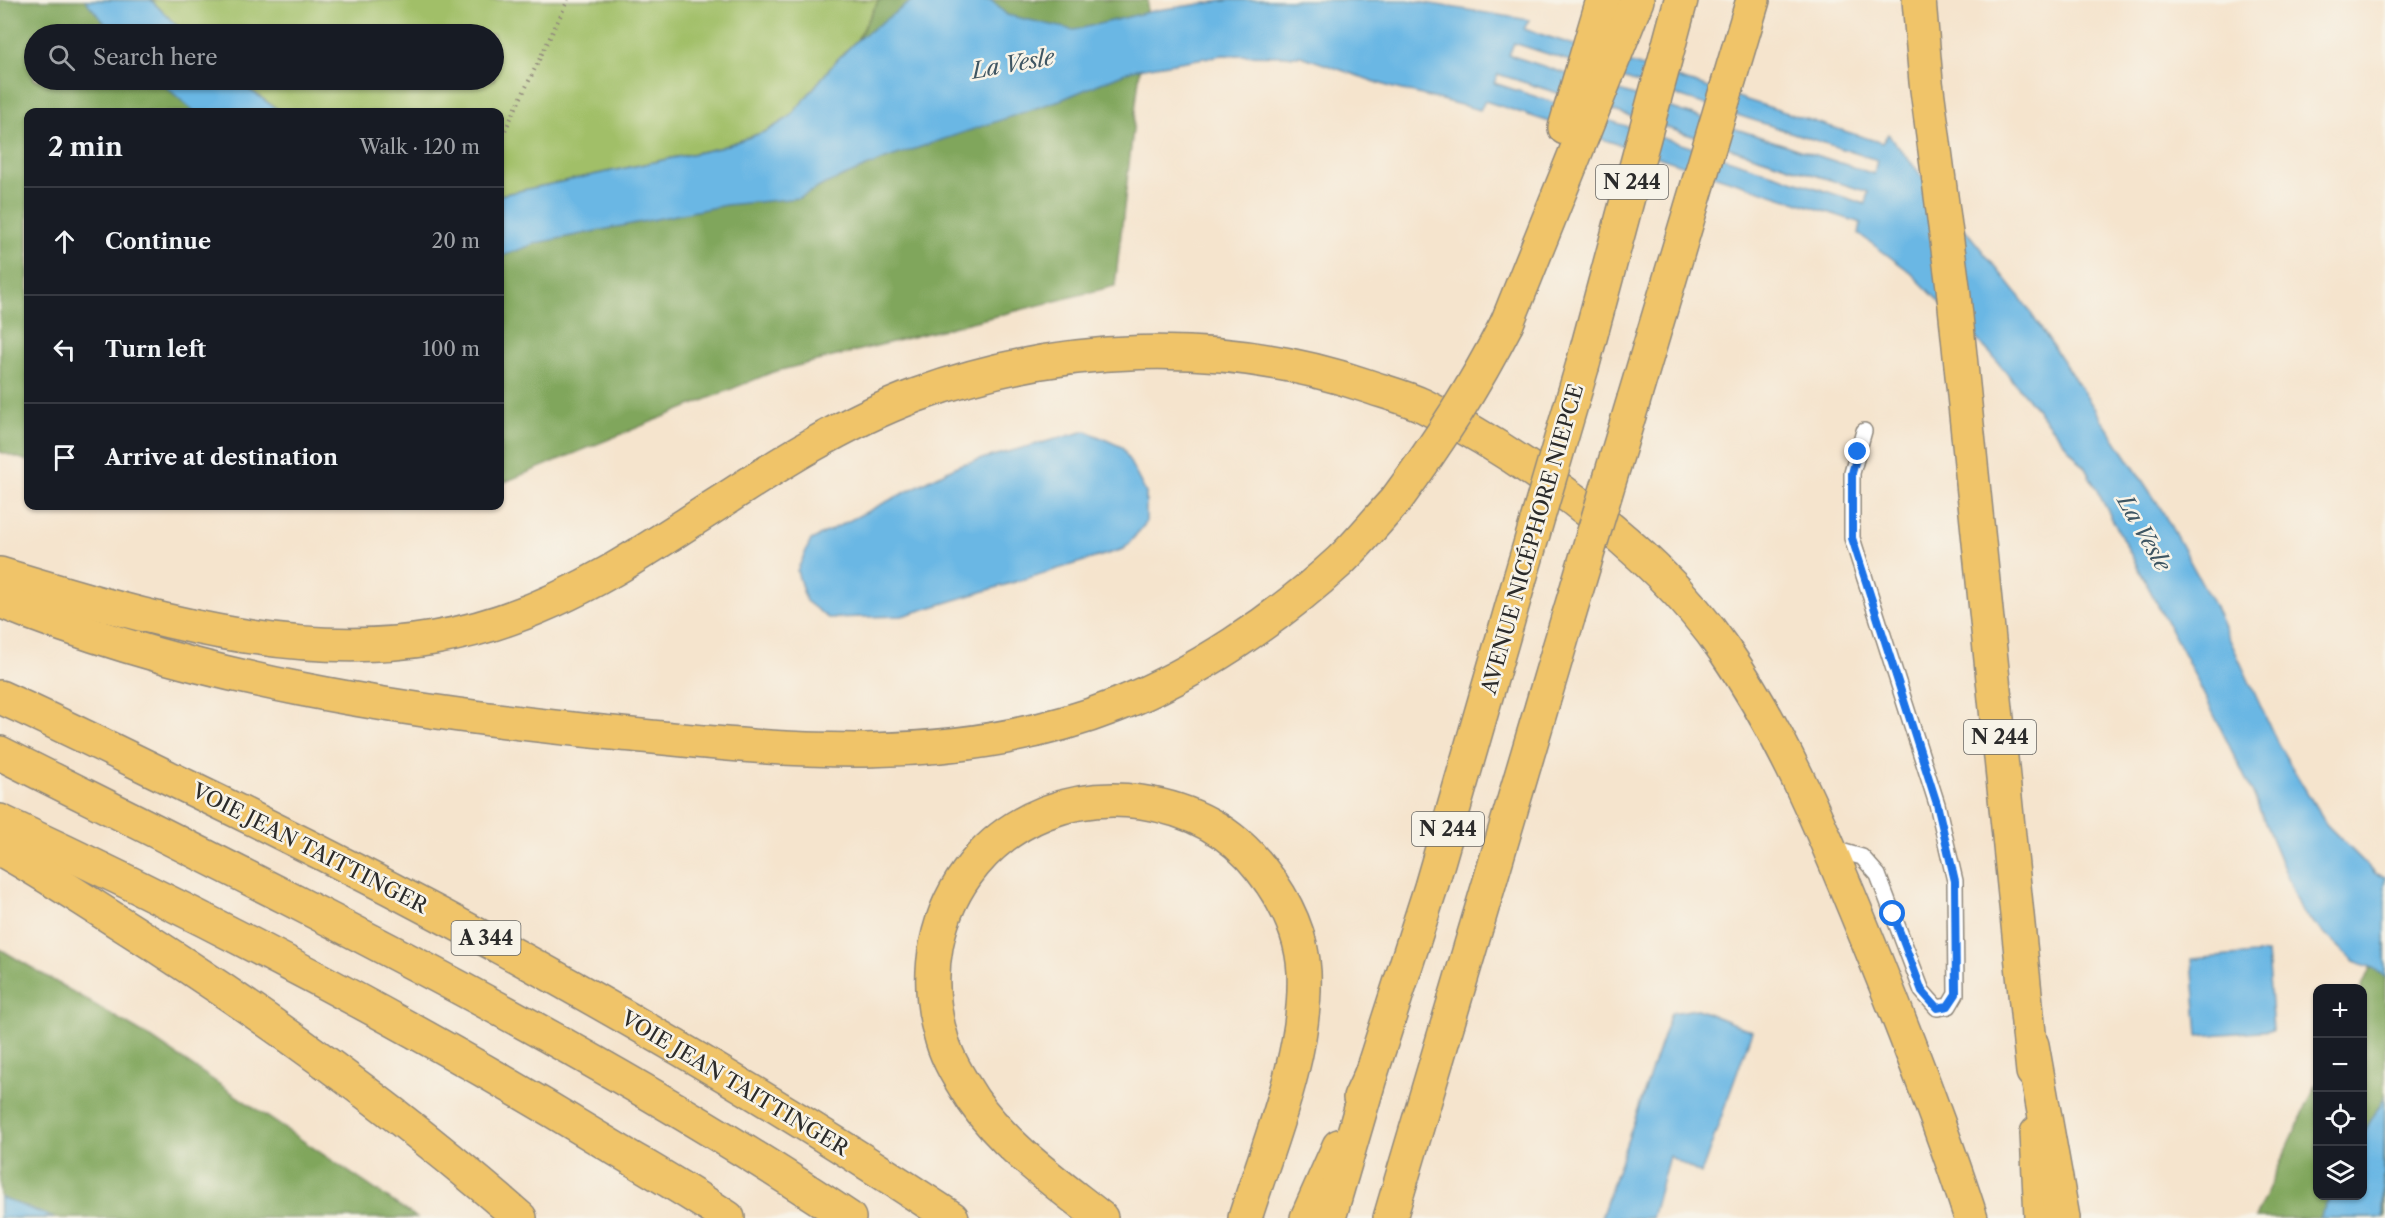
<!DOCTYPE html>
<html lang="en">
<head>
<meta charset="utf-8">
<style>
  body { margin:0; font-family:"Libre Caslon Text",serif; background:#242831; color:#f1f3f6 }
  .controls { position:absolute; right:18px; bottom:18px; display:grid; overflow:hidden; border-radius:12px; box-shadow:0 2px 4px #0004 }
  .controls button { width:54px; height:54px; display:grid; place-items:center; padding:0; border:0; border-bottom:2px solid #363941; background:#171b24; color:#f1f3f6; font:30px sans-serif }
  .stop { position:absolute; width:18px; height:18px; margin:-14px; border:4px solid #1a73e8; border-radius:50%; background:#fff }
  .stop.end { background:#1a73e8; border-color:#fff; box-shadow:0 2px 6px #0008 }
  .list { margin:0; padding:0; list-style:none }
  h2 { display:flex; justify-content:space-between; align-items:center; height:78px; margin:0; padding:0 24px; font-size:26px }
  h2 small { font-size:20px; font-weight:400; color:#9ea1a6 }
  .list li { display:grid; grid-template-columns:39px 1fr auto; gap:18px; align-items:center; box-sizing:border-box; height:108px; padding:0 24px; border-top:2px solid #363941 }
  .list b { display:block; font-size:22px; white-space:nowrap }
  .list em { font-size:20px; font-style:normal; color:#9ea1a6 }
  .icon { flex:none; width:33px; height:33px; fill:none; stroke:currentColor; stroke-width:2; stroke-linecap:round; stroke-linejoin:round }
  .map { position:relative; flex:none; width:2385px; height:1218px; overflow:hidden }
  .search { position:absolute; background:#171b24; box-shadow:0 2px 4px #0004; left:24px; top:24px; width:480px; height:66px; display:flex; align-items:center; gap:15px; box-sizing:border-box; padding:0 21px; border-radius:33px; color:#9ea1a6; font-size:22px }
  .panel { position:absolute; background:#171b24; box-shadow:0 2px 4px #0004; left:24px; top:108px; width:480px; height:402px; border-radius:12px }
  .map>svg:first-child { display:block }
  .green { fill:#a1bf67; stroke:#667549; stroke-width:1.5 }
  .forest { fill:#80a65c; stroke:#566844; stroke-width:1.5 }
  .water { fill:#6ab7e4; stroke:#4a7188; stroke-width:1.5; fill-rule:evenodd }
  .lines { fill:none; stroke-linecap:round; stroke-linejoin:round }
  .service-casing { stroke:#90887c; stroke-width:18 }
  .trunk-casing { stroke:#90887c; stroke-width:36 }
  .motorway-casing { stroke:#90887c; stroke-width:36 }
  .path { stroke:#90887c; stroke-width:4; stroke-dasharray:1.5 4.5; stroke-linecap:butt }
  .service { stroke:#fff; stroke-width:15 }
  .trunk { stroke:#f0c469; stroke-width:33 }
  .motorway { stroke:#f0c469; stroke-width:33 }
  .trunk-bridge-casing { stroke:#90887c; stroke-width:36; stroke-linecap:butt }
  .motorway-bridge-casing { stroke:#90887c; stroke-width:36; stroke-linecap:butt }
  .trunk-bridge { stroke:#f0c469; stroke-width:33 }
  .motorway-bridge { stroke:#f0c469; stroke-width:33 }
  .route { stroke:#1a73e8; stroke-width:8 }
  .labels { text-anchor:middle; dominant-baseline:central; stroke-width:5; stroke-linejoin:round; paint-order:stroke }
  .shield { fill:#f7f3e8; stroke:#686764; stroke-width:1.5 }
  .shield-label { font-size:20px; font-weight:bold; fill:#2b2b2b }
  .street-label { font-size:21px; fill:#2b2b2b; stroke:#f7f3e8 }
  .water-label { font-size:22px; font-style:italic; fill:#3e5562; stroke:#f7f3e8 }
</style>
</head>
<body>
<div class="map">
<svg width="2385" height="1218" viewBox="0 0 2385 1218">
  <rect width="100%" height="100%" fill="#f7f3e8"/>
  <filter id="ink" filterUnits="userSpaceOnUse"><feTurbulence type="fractalNoise" baseFrequency=".0167" numOctaves="2"/><feDisplacementMap in="SourceGraphic" scale="12" xChannelSelector="R" yChannelSelector="G"/><feConvolveMatrix kernelMatrix="1 2 1 2 8 2 1 2 1" color-interpolation-filters="sRGB"/></filter>
  <filter id="wash" filterUnits="userSpaceOnUse"><feTurbulence type="fractalNoise" baseFrequency=".008" numOctaves="4" result="noise"/><feDisplacementMap in="SourceGraphic" scale="24" xChannelSelector="R" yChannelSelector="G"/><feGaussianBlur stdDeviation="1.35" result="paint"/><feColorMatrix in="noise" values="0 0 0 0 0 0 0 0 0 0 0 0 0 0 0 0 0 1.4 0 .05"/><feComposite in="paint" operator="in"/></filter>
  <g filter="url(#wash)">
    <rect width="100%" height="100%" fill="#f5e4cd"/>
    <path class="green" d="M151,0H879L857,40L836,61L790,117L767,131L719,148L500,195V112H281L236,80H494V34H185Z"/>
    <g class="forest">
      <path d="M0,0H151L185,34H34V80H236L281,112H28V461L0,452Z"/>
      <path d="M879,0H1148L1115,286L773,372L500,484V195L719,148L767,131L790,117L836,61L857,40Z"/>
      <path d="M2385,936V1218H2255L2317,1083L2318,1196H2362L2361,988Z"/>
      <path d="M0,949L151,1038L417,1218H0Z"/>
    </g>
    <g class="water">
      <path d="M85,0H151L185,34H114Z"/>
      <path d="M913,0H991L1007,15L1074,30L1157,10L1230,0H1407L1529,20L1524,29L1882,143L1888,134L2022,300L2160,507L2213,603L2278,744L2326,824L2376,874L2385,877V977L2373,968L2354,961L2302,912L2253,794L2186,658L2085,468L1990,353L1909,271L1859,234L1861,223L1485,101L1480,110L1390,87L1301,56L1222,55L1132,70L1063,99L888,158L825,184L799,198L726,205L537,243L500,257V195L719,148L767,131L790,117L836,61L857,40ZM1514,43L1877,160L1874,174L1509,55ZM1498,74L1868,192L1865,204L1494,83Z"/>
      <path d="M158,80H236L281,112H195Z"/>
      <path d="M1086,431L1122,447L1146,493V523L1124,549L902,616L828,618L806,601L797,571L811,540L959,465Z"/>
      <path d="M2267,953L2273,1030L2198,1036L2192,959Z"/>
      <path d="M1697,1009L1752,1031L1701,1174L1669,1156L1652,1218H1601L1671,1013Z"/>
      <path d="M2385,1096L2383,1218H2319L2331,1196H2362L2363,1134Z"/>
      <path d="M0,1197L54,1218H0Z"/>
    </g>
  </g>
  <g filter="url(#ink)">
    <g class="lines">
      <g class="service-casing">
        <path id="service" d="M1830,848L1862,857L1878,875L1922,991L1937,1008L1949,1006L1956,994L1955,881L1937,804L1852,538V473L1864,431"/>
      </g>
      <g class="trunk-casing">
        <g id="trunk">
          <path d="M1919,0L1926,82L1953,287L2033,1072"/>
          <path d="M1583,364L1681,0"/>
          <path d="M1634,399L1753,0"/>
          <path d="M1360,1098L1371,1074L1431,887L1519,582"/>
          <path d="M2037,1133L2041,1218"/>
          <path d="M1307,1218L1339,1146"/>
          <path d="M1390,1218L1568,618"/>
        </g>
      </g>
      <g class="motorway-casing">
        <g id="motorway">
          <path d="M1565,128L1603,0"/>
          <path d="M1507,323L1637,0"/>
          <path d="M0,574C136,615 291,663 434,638C495,628 557,602 611,571C713,512 806,436 917,395C1058,343 1221,337 1364,385C1384,392 1405,397 1424,406C1479,433 1525,463 1574,500C1631,543 1684,591 1725,651C1785,738 1825,836 1865,934C1903,1027 1940,1122 1971,1218"/>
          <path d="M0,601C195,681 404,712 612,733C781,750 952,770 1115,706C1196,674 1276,620 1340,561C1360,542 1377,520 1396,500"/>
          <path d="M0,697C65,726 128,758 192,789C455,916 708,1057 952,1218"/>
          <path d="M0,753C288,898 580,1039 849,1218"/>
          <path d="M0,821C204,916 404,1020 596,1137C640,1164 685,1189 728,1218"/>
          <path d="M0,849C41,871 80,898 120,923C260,1011 395,1109 520,1218"/>
          <path d="M2032,1045L2063,1218"/>
          <path d="M1101,1218C1057,1183 1005,1147 973,1100C961,1081 948,1061 942,1040C901,907 1003,783 1141,802C1189,809 1231,830 1261,869C1284,898 1302,933 1304,972C1307,1055 1270,1139 1245,1218"/>
          <path d="M1329,1218L1371,1074"/>
        </g>
      </g>
      <path class="path" d="M500,141L568,0"/>
      <use href="#service" class="service"/>
      <use href="#trunk" class="trunk"/>
      <use href="#motorway" class="motorway"/>
      <g class="trunk-bridge-casing">
        <g id="trunk-bridge">
          <path d="M1519,582L1583,364"/>
          <path d="M1568,618L1634,399"/>
        </g>
      </g>
      <g class="motorway-bridge-casing">
        <path id="motorway-bridge" d="M1396,500C1440,440 1473,389 1507,323"/>
      </g>
      <use href="#trunk-bridge" class="trunk-bridge"/>
      <use href="#motorway-bridge" class="motorway-bridge"/>
    </g>
  </g>
  <g class="lines" filter="url(#ink)">
    <path class="route" d="M1858,452L1852,473V538L1937,804L1955,881L1956,994L1948,1006L1937,1008L1922,991L1893,914"/>
  </g>
  <g class="labels">
    <g class="shield">
      <rect x="1596" y="165" width="72" height="34" rx="4.5"/>
      <rect x="1964" y="720" width="72" height="34" rx="4.5"/>
      <rect x="1412" y="812" width="72" height="34" rx="4.5"/>
      <rect x="451.5" y="921" width="69" height="34" rx="4.5"/>
    </g>
    <g class="shield-label">
      <text x="1632" y="182">N 244</text>
      <text x="2000" y="737">N 244</text>
      <text x="1448" y="829">N 244</text>
      <text x="486" y="938">A 344</text>
    </g>
    <g class="street-label">
      <text transform="translate(1532 539) rotate(-74)">AVENUE NICÉPHORE NIEPCE</text>
      <text transform="translate(310 848) rotate(27)">VOIE JEAN TAITTINGER</text>
      <text transform="translate(735 1083) rotate(31)">VOIE JEAN TAITTINGER</text>
    </g>
    <g class="water-label">
      <text transform="translate(1013 64) rotate(-10)">La Vesle</text>
      <text transform="translate(2144 533) rotate(60)">La Vesle</text>
    </g>
  </g>
</svg>
<div class="controls">
<button>+</button>
<button>−</button>
<button><svg class="icon" aria-label="locate" viewBox="0 0 24 24"><circle cx="12" cy="12" r="6"/><path d="M12 2v4M12 18v4M2 12h4M18 12h4"/></svg></button>
<button><svg class="icon" aria-label="layers" viewBox="0 0 24 24"><path d="M12 4l9 5-9 5-9-5zM3 14l9 5 9-5"/></svg></button>
</div>
<div class="stop" style="left:1893px;top:914px"></div>
<div class="stop end" style="left:1858px;top:452px"></div>
<div class="search"><svg class="icon" aria-label="search" viewBox="0 0 24 24"><circle cx="10" cy="10" r="6"/><path d="M15 15l6 6"/></svg>Search here</div>
<section class="panel">
<h2>2 min<small>Walk · 120 m</small></h2>
<ul class="list">
<li><svg class="icon" aria-label="ahead" viewBox="0 0 24 24"><path d="M12 20V5M6 11l6-6 6 6"/></svg><div><b>Continue</b></div><em>20 m</em></li>
<li><svg class="icon" aria-label="left" viewBox="0 0 24 24"><path d="M17 20v-9H6M10 6l-5 5 5 5"/></svg><div><b>Turn left</b></div><em>100 m</em></li>
<li><svg class="icon" aria-label="arrive" viewBox="0 0 24 24"><path d="M6 21V4h12l-3 4 3 4H6"/></svg><div><b>Arrive at destination</b></div></li>
</ul>
</section>
</div>
</body>
</html>
